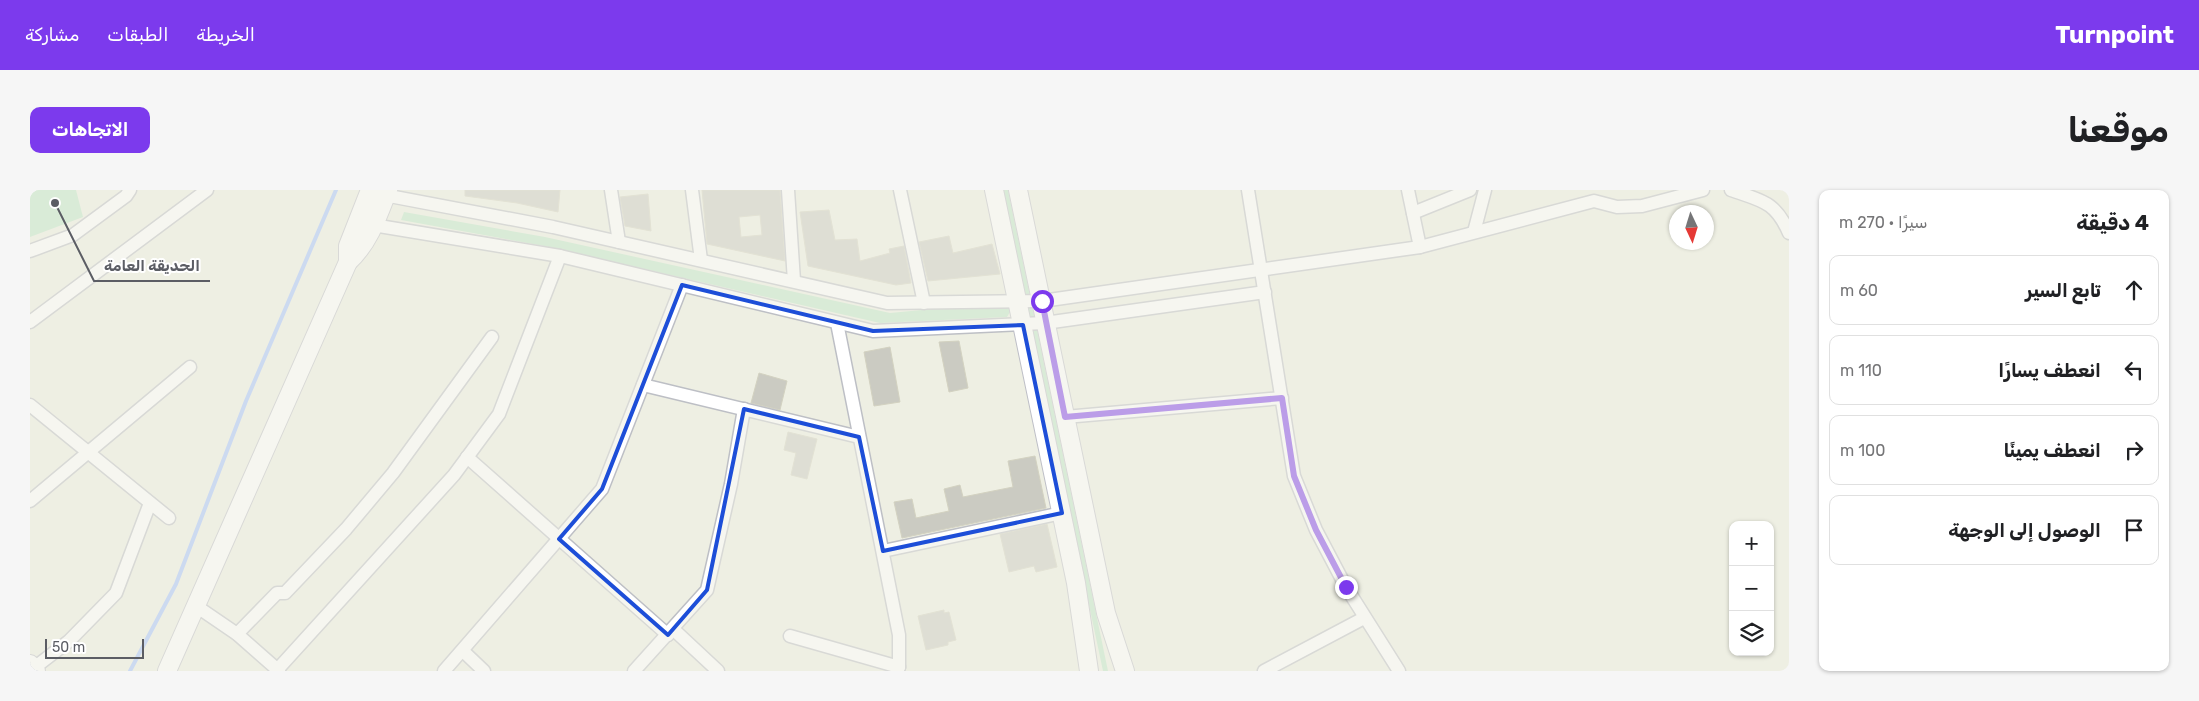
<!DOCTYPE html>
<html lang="ar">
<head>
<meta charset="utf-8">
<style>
  body { margin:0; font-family:Rubik,"Noto Sans Arabic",sans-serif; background:#f6f6f6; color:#202124; direction:rtl }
  .controls { position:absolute; right:15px; bottom:15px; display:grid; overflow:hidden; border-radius:10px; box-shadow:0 1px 4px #0004 }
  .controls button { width:45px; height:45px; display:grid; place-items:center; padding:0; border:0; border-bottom:1px solid #e0e0e0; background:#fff; color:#202124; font:25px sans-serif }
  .compass { position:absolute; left:1639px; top:15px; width:45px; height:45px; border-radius:50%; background:#fff; box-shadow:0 1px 4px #0004; rotate:176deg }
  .scale { position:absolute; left:15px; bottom:12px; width:99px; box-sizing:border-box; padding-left:5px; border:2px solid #5b5d64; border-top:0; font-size:14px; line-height:18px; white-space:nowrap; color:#5b5d64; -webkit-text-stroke:4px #fff; paint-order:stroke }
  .stop { position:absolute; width:15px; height:15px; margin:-11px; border:4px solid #7c3aed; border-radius:50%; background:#fff }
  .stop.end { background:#7c3aed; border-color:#fff; box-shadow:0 1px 5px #0008 }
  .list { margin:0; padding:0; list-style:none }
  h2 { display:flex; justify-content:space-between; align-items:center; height:65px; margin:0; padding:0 20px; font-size:21px }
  h2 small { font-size:16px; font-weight:400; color:#757577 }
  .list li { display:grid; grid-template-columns:32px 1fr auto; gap:15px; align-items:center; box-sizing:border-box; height:70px; margin:0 10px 10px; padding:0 10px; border:1px solid #e0e0e0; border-radius:10px }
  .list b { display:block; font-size:19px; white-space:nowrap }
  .list em { font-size:16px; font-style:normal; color:#757577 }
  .icon { flex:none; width:28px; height:28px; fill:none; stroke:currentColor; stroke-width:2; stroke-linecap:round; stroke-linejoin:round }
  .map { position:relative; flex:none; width:1759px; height:481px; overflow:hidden; direction:ltr; border-radius:10px }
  header { display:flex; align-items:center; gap:30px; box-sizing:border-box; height:70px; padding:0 25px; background:#7c3aed; color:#fff }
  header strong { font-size:24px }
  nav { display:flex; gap:28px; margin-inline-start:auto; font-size:18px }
  .intro { display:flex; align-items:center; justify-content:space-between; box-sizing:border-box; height:120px; padding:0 30px }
  h1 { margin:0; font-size:35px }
  .button { padding:12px 22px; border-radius:10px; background:#7c3aed; color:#fff; font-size:18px; font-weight:700 }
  main { display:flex; gap:30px; padding:0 30px }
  aside { flex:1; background:#fff; border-radius:10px; box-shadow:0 1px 4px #0004 }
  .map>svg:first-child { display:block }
  .green { fill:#bfe7c8 }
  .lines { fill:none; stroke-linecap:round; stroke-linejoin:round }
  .stream { stroke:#a3c1ff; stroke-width:4 }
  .building { fill:#cbcbc2; stroke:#d3d2c1; fill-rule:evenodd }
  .street-casing { stroke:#bdbfc5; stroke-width:15 }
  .secondary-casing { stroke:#bebfc7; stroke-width:20 }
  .street { stroke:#fff; stroke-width:12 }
  .secondary { stroke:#fff; stroke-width:18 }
  .route { stroke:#7c3aed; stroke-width:6 }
  .marked { fill:none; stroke:#1d4ed8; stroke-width:4; stroke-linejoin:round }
  .leader { fill:none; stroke:#5b5d64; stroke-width:2 }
  .callout-dot { fill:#5b5d64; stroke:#fff; stroke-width:2 }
  .callout-label { font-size:15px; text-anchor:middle; font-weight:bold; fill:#5b5d64; stroke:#fff; stroke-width:4; stroke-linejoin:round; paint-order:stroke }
</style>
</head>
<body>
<header>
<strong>Turnpoint</strong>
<nav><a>الخريطة</a><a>الطبقات</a><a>مشاركة</a></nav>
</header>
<div class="intro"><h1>موقعنا</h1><a class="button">الاتجاهات</a></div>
<main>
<aside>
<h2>4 دقيقة<small>سيرًا · 270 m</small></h2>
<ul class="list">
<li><svg class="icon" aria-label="ahead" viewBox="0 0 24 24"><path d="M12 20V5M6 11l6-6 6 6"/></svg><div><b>تابع السير</b></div><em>60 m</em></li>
<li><svg class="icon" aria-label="left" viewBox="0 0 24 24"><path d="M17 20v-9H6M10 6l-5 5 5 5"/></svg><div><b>انعطف يسارًا</b></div><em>110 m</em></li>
<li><svg class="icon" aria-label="right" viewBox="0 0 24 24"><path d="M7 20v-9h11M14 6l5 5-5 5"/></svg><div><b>انعطف يمينًا</b></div><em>100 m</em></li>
<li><svg class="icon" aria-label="arrive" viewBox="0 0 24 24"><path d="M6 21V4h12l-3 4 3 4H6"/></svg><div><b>الوصول إلى الوجهة</b></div></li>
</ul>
</aside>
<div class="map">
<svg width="1759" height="481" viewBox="0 0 1759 481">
  <rect width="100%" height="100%" fill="#eeefe3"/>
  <g class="green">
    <path d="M0,0H46L53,27L0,47Z"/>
    <path d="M971,0H978L1078,481H1073Z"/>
    <path d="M374,22L515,47L860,123L975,112L979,113L980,122L977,127L850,133L514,56L371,30Z"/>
  </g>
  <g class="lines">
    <path class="stream" d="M100,481L146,394L216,211L306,0"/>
  </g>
  <g class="building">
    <path d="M435,0H530L528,22L487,13L435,6Z"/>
    <path d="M672,0H750L755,71L677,54ZM730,25L732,45L711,47L709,27Z"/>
    <path d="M618,4L621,41L595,36L590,7Z"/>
    <path d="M799,20L805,50L827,49L830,71L860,63L859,59L874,56L881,93L866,95L778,76L770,22Z"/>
    <path d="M919,46L923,63L962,54L970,84L898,91L889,52Z"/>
    <path d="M929,151L938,198L919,202L909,152Z"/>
    <path d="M860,157L870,212L844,216L834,162Z"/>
    <path d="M729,183L757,191L750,220L721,213Z"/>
    <path d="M758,242L787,249L777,289L761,285L766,263L754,260Z"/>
    <path d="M1005,266L1016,318L872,348L864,312L882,309L886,328L919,321L914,299L930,295L933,307L983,297L978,271Z"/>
    <path d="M1017,334L1027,377L1006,382L1004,376L979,382L970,344Z"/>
    <path d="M914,420V423L919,422L926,450L918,452V455L896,460L888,426Z"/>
  </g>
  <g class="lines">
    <g class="street-casing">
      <g id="street">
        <path d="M581,0L589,52"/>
        <path d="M662,0L671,70"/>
        <path d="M758,0L764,91"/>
        <path d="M870,0L894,113"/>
        <path d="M1218,0L1264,286L1286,340L1316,397L1369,481"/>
        <path d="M1701,0C1732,11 1745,11 1759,43"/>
        <path d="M349,4L523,37L857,113L1012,111L1390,57L1378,0"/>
        <path d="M1383,23L1440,0"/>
        <path d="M337,34L530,66L843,141L1015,133L1235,102"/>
        <path d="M1444,42L1455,0"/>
        <path d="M1390,57L1564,11L1587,17L1612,16L1673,0"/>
        <path d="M0,61L43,45L96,6L100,0"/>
        <path d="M0,132L177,0"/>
        <path d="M807,133L869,445V477L867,481"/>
        <path d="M613,195L829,247"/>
        <path d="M0,215L139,328"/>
        <path d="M1035,227L1252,208"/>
        <path d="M437,267L638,445"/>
        <path d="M0,311L160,177"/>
        <path d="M853,361L1032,323"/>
        <path d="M166,416L207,444L249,481"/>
        <path d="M643,439L688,481"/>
        <path d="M207,444L247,403H255L316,339L363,283L462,147"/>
        <path d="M760,446L869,477"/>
        <path d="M433,461L454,481"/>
        <path d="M4,478L39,451L86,403L120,313"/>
        <path d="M247,480L424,285L469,224L530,66"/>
        <path d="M414,481L572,299L652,95"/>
        <path d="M604,481L677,400L701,294L714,219"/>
        <path d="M1234,481L1334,428"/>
      </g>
    </g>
    <g class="secondary-casing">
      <g id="secondary">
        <path d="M964,0L1046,393L1059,481"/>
        <path d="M988,0L1076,423L1095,481"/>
        <path d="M318,72C339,53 348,26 358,0"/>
        <path d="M0,474L6,481"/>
        <path d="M137,481L318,72V56L340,0"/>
      </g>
    </g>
    <use href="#street" class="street"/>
    <use href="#secondary" class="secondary"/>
  </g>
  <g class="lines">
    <path class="route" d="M1012,111L1035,227L1252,208L1264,286L1286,340L1316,397"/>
  </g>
  <path d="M0 0H1759V481H0ZM652,95L843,141L993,135L1032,323L853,361L829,247L714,219L677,400L638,445L529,349L572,299Z" fill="#eeefe3" fill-opacity=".55" fill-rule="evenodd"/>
  <path class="marked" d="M652,95L843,141L993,135L1032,323L853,361L829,247L714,219L677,400L638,445L529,349L572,299Z"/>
  <path class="leader" d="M25 13L64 91H180"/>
  <circle class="callout-dot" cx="25" cy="13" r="5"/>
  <g class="callout-label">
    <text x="122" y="81">الحديقة العامة</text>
  </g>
</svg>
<div class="controls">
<button>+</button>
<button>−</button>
<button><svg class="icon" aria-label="layers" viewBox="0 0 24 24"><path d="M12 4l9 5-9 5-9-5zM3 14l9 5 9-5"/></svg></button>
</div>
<svg class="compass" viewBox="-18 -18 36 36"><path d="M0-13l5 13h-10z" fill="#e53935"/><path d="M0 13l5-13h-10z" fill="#757577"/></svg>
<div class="scale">50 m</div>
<div class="stop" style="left:1012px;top:111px"></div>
<div class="stop end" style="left:1316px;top:397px"></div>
</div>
</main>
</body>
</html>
